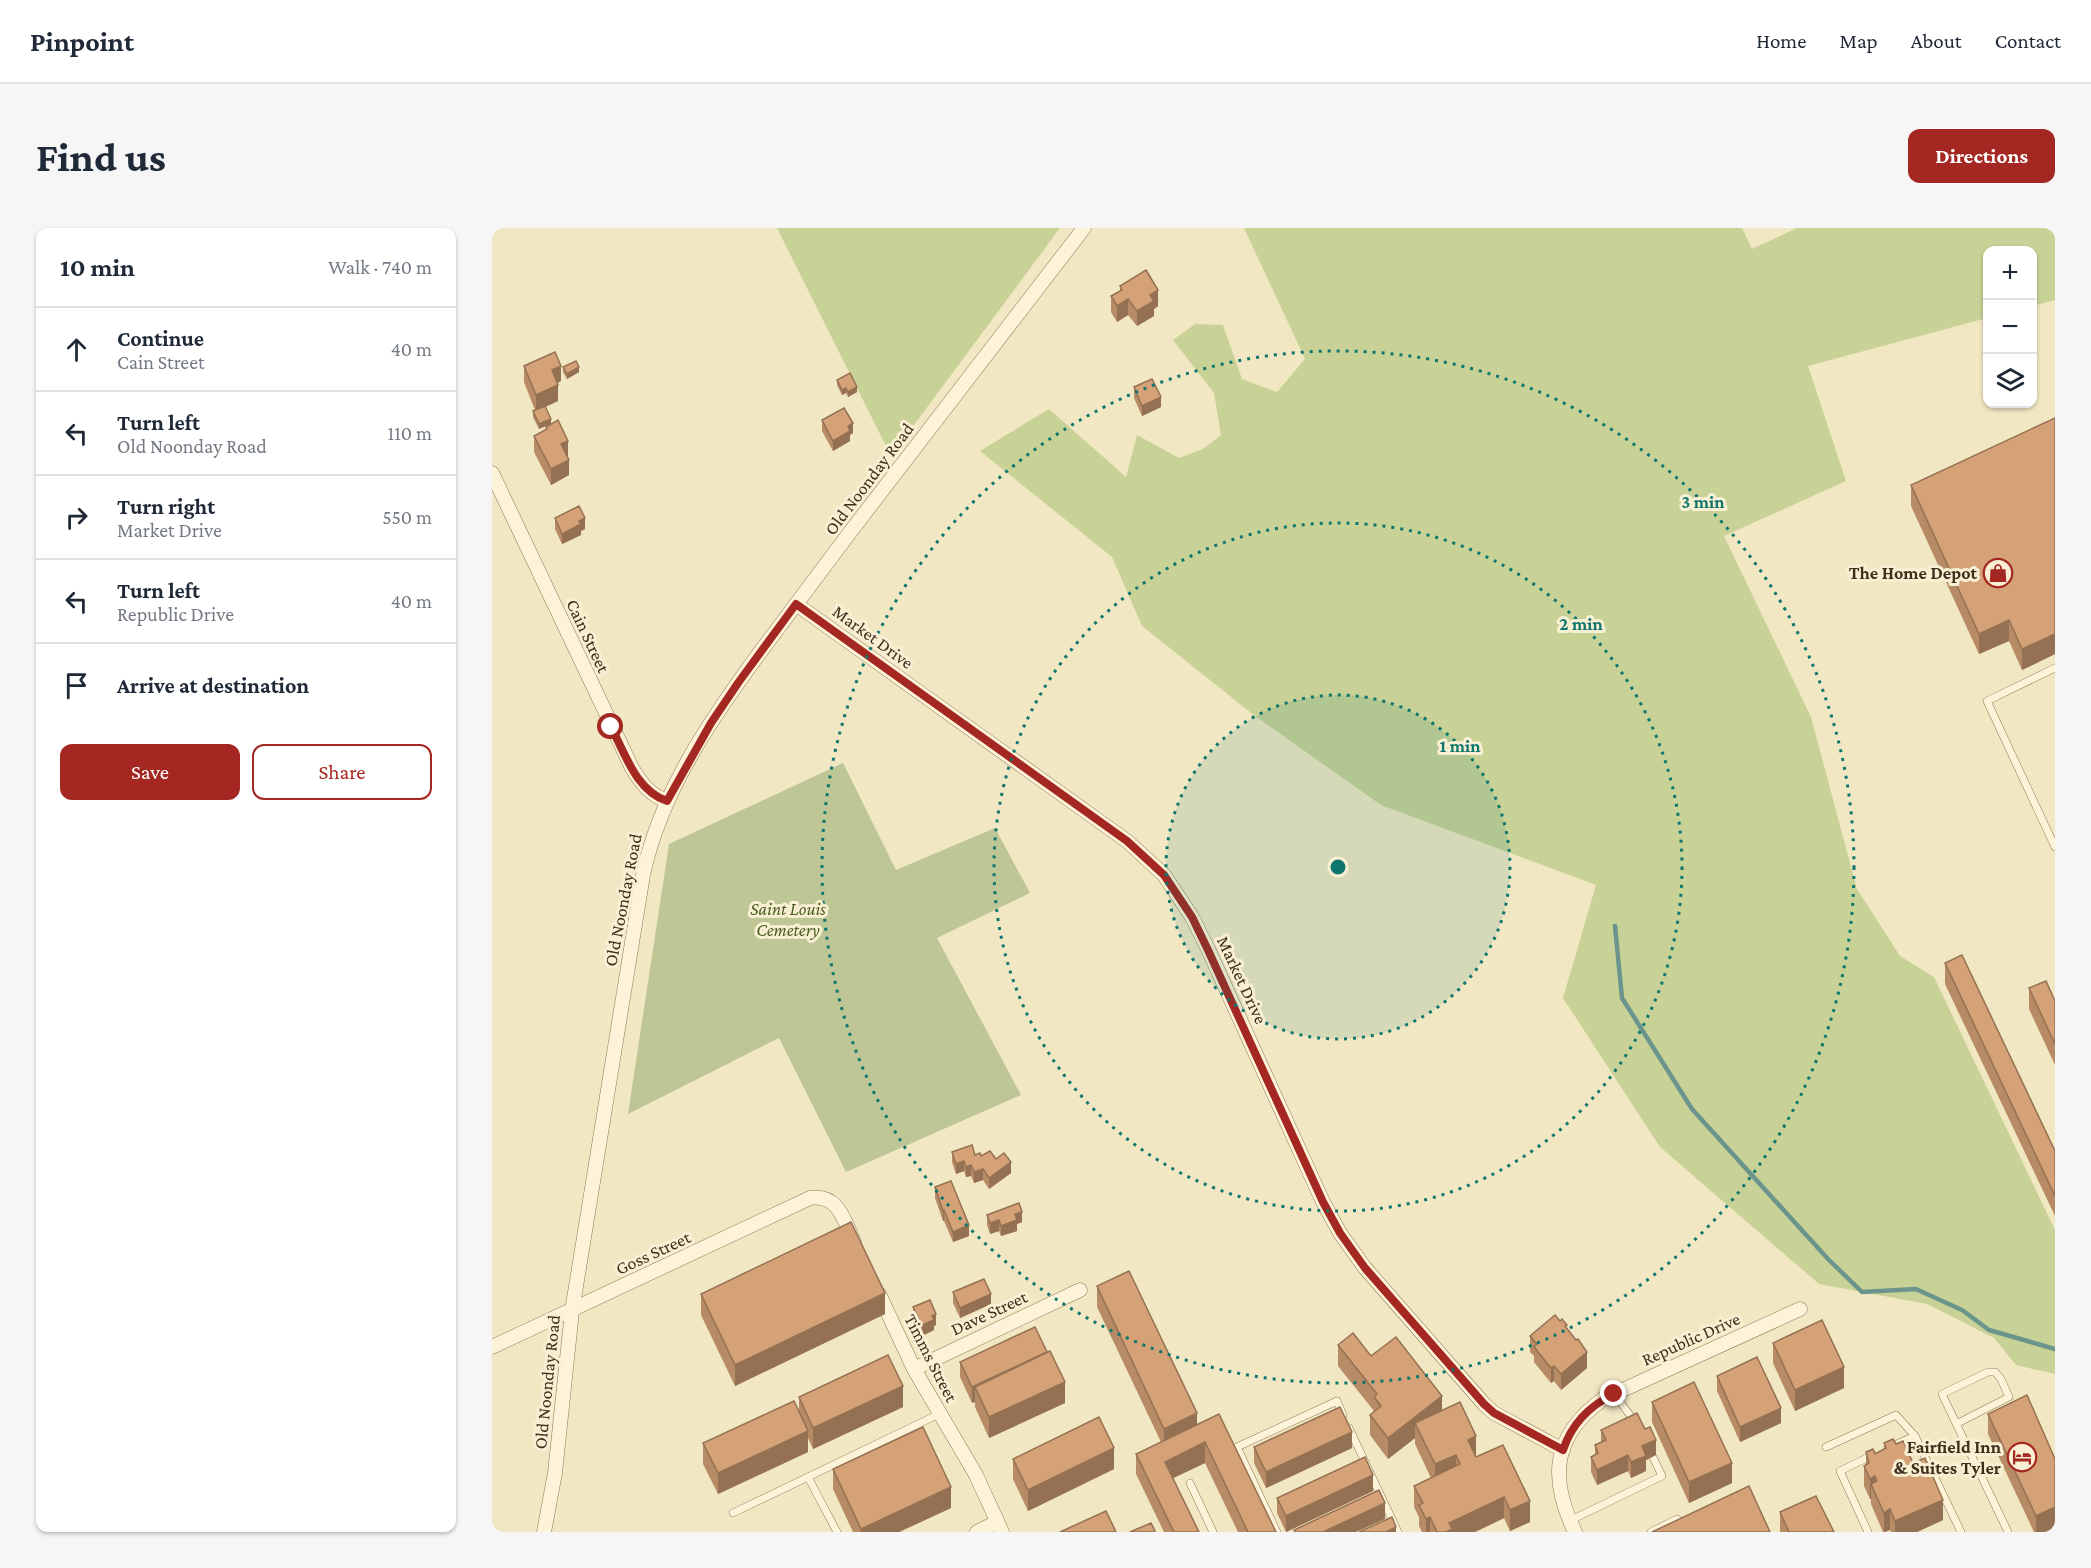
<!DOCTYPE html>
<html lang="en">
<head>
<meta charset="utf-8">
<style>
  body { margin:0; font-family:"Crimson Pro",serif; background:#f6f6f7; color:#1f2937 }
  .controls { position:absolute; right:18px; top:18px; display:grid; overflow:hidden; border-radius:12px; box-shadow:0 2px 4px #0004 }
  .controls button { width:54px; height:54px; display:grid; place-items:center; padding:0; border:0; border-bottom:2px solid #e0e1e3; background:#fff; color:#1f2937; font:30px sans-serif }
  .stop { position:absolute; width:18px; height:18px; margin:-14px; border:4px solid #a42721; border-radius:50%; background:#fff }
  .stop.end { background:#a42721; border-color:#fff; box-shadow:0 2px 6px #0008 }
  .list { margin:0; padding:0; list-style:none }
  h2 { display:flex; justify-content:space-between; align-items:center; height:78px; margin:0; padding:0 24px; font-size:26px }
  h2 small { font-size:20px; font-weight:400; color:#747a83 }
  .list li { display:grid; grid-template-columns:39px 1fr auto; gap:18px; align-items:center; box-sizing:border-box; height:84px; padding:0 24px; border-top:2px solid #e0e1e3 }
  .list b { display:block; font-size:22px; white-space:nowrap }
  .list p { margin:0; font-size:20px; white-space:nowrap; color:#747a83 }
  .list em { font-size:20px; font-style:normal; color:#747a83 }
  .actions { display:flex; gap:12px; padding:18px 24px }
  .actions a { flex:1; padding:14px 0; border:2px solid #a42721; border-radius:12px; text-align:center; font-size:21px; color:#a42721 }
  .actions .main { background:#a42721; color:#fff }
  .icon { flex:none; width:33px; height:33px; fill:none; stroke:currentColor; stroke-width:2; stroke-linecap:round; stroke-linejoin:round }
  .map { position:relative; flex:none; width:1563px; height:1304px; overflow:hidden; border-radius:12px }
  header { display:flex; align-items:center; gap:36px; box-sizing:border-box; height:84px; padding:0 30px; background:#fff; border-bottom:2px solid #e0e1e3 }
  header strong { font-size:28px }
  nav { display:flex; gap:33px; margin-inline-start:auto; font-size:21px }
  .intro { display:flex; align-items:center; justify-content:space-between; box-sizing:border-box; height:144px; padding:0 36px }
  h1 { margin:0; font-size:42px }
  .button { padding:15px 27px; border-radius:12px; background:#a42721; color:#fff; font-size:21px; font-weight:700 }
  main { display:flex; gap:36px; padding:0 36px }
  aside { flex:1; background:#fff; border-radius:12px; box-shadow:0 2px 4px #0004 }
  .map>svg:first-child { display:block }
  .green { fill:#c8d296 }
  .cemetery { fill:#bec696 }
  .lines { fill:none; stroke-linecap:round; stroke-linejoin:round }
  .stream { stroke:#6b958c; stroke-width:4.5 }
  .lane-casing { stroke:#8f7858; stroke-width:8 }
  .street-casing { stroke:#8f7858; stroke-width:15 }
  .lane { stroke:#fcf3d8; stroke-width:7 }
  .street { stroke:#fcf3d8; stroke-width:14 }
  .wall { fill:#b68b65 }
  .shaded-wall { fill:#947153 }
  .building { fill:#d4a276; stroke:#947153; stroke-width:1.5 }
  .route { stroke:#a42721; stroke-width:8 }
  .ring { fill:none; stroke:#0f766e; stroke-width:3; stroke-dasharray:3 6 }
  .labels { text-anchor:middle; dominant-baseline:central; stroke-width:6; stroke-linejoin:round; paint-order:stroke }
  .street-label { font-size:18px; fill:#3e2f1d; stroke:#f9f0d4 }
  .poi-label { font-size:18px; font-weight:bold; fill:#3e2f1d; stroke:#f9f0d4; text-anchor:end }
  .park-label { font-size:18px; font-style:italic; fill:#4b5c22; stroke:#f9f0d4 }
  .centre { fill:#0f766e; stroke:#f9f0d4; stroke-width:3 }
  .ring-label { font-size:18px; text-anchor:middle; font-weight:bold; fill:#0f766e; stroke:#f9f0d4; stroke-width:6; stroke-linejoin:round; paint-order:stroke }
</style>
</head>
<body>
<header>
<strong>Pinpoint</strong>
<nav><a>Home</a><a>Map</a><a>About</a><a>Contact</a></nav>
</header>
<div class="intro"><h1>Find us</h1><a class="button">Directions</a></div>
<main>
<aside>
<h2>10 min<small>Walk · 740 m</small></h2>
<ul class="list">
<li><svg class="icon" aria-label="ahead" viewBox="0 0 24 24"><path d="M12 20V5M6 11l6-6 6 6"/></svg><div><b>Continue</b><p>Cain Street</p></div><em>40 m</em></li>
<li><svg class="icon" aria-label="left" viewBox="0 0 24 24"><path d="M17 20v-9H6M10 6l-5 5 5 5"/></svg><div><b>Turn left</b><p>Old Noonday Road</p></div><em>110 m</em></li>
<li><svg class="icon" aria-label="right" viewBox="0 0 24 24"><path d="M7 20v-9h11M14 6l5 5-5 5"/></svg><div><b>Turn right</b><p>Market Drive</p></div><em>550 m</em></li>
<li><svg class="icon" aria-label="left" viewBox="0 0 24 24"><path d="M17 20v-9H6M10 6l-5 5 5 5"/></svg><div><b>Turn left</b><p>Republic Drive</p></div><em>40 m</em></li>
<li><svg class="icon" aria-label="arrive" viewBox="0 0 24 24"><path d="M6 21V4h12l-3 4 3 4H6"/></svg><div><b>Arrive at destination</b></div></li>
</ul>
<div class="actions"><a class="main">Save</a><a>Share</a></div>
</aside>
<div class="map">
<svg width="1563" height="1304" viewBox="0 0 1563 1304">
  <rect width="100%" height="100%" fill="#f2e7c3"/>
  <g class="green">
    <path d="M285,0H568L399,228Z"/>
    <path d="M752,0H1250L1260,21L1305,0H1563V72L1541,78L1540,22H1496L1495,90L1316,138L1354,253L1232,308L1319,489L1365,661L1408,728L1442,749L1563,1002V1146L1524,1137L1502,1110L1435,1076L1327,1056L1168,919L1071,770L1104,657L889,577L763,488L650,398L620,329L488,223L557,181L634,249L645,207L687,230L711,221L729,207L722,165L681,112L703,96L731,97L750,151L785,164L813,131Z"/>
  </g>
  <path class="cemetery" d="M351,535L404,642L503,600L538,665L445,710L529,867L354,944L287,810L136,886L177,616Z"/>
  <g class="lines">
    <path class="stream" d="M1123,698L1130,770L1200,881L1336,1031L1370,1064L1424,1061L1470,1082L1497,1102L1563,1121"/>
    <g class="lane-casing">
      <g id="lane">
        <path d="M1563,440L1495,473L1563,619"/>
        <path d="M1122,1166L1144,1195"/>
        <path d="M1464,1196L1517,1169L1509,1151L1503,1144H1496L1450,1166L1516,1304"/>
        <path d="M857,1200L906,1304"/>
        <path d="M1405,1216L1423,1208L1469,1304"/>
        <path d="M1334,1219L1404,1187L1423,1208"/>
        <path d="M316,1249L345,1304"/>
        <path d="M698,1255L721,1304"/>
        <path d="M241,1285L447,1186"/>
        <path d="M1077,1293L1170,1248L1161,1229"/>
        <path d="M785,1304L745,1219L845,1173L851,1187"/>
        <path d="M1159,1304L1185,1291"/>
        <path d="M1376,1304L1348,1243L1381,1227"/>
      </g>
    </g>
    <g class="street-casing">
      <g id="street">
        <path d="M0,245L140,540C149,555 158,567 175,573"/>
        <path d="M304,376L635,613L672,647L700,689L716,721L831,974L848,1005L873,1040L992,1176L1002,1185L1071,1222"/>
        <path d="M387,1066L422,1141L484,1247L510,1304"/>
        <path d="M0,1119L318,970C347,966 352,992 362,1014"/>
        <path d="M422,1141L588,1062"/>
        <path d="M52,1304L63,1245L80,1083L151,647C169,563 219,491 269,423C299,383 329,343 359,303C437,202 514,101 592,0"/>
        <path d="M485,1304L505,1294"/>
        <path d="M1083,1304C1057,1250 1060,1208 1111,1171L1308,1081"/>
      </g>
    </g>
    <use href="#lane" class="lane"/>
    <use href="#street" class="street"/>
  </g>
  <g class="wall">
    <path d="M628,58L666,78L662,81V88L645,98L636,87L625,94L619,84V68L628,63Z"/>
    <path d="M32,138L69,153L65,155L66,173L53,179L47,201L41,189V183L43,182L32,154Z"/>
    <path d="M71,139L87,144L75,151L71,144Z"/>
    <path d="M345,152L365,164L356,169L354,165L350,167L345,157Z"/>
    <path d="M642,159L669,179L650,188L642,170Z"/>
    <path d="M1563,190V426L1530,442L1517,413L1487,426L1419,278V257Z"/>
    <path d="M330,192L361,205L358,207V213L341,223L330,203Z"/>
    <path d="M54,199L76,228V229L77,247L59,257L42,224V208L54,202Z"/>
    <path d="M63,290L93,301L89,303V307L70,316L63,301Z"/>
    <path d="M1453,735L1563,923V988L1453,756Z"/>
    <path d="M1537,760L1563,773V837L1537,781Z"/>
    <path d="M460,924L483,927L504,931L519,945L497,961L491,952L482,955L479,948L474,949L472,943L464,946L460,934Z"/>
    <path d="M443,959L477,1008L461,1014L452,993H451L443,970Z"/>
    <path d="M495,987L530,994L525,996V1003L509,1008L507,1003L498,1006L495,997Z"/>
    <path d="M605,1058L705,1197L784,1304H746L713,1235L681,1250L707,1304H672L644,1246V1226L669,1214L605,1079Z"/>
    <path d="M461,1064L499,1076L468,1090L461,1075Z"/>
    <path d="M209,1066L393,1086L243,1158L209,1087Z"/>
    <path d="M421,1079L444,1097L442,1098V1102L430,1108L421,1090Z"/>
    <path d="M1075,1101L1095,1140L1069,1162L1062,1153L1059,1155L1042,1134V1128L1038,1124V1108Z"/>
    <path d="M1281,1115L1352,1160L1303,1183L1281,1135Z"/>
    <path d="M846,1117L879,1128L984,1208V1229L1038,1294L1018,1303L1012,1290L983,1304H930L927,1298V1289L922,1279V1258L939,1250L923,1216V1210L896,1231L878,1207V1187L882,1183L846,1138Z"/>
    <path d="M468,1134L573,1175L497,1210L483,1179V1174L480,1175L468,1149Z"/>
    <path d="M1225,1148L1289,1195L1248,1214L1225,1163Z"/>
    <path d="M307,1169L411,1179L321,1221L316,1210V1224L226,1266L211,1236V1215L307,1182Z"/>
    <path d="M1160,1174L1240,1255L1197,1275L1160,1194Z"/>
    <path d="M1496,1186L1554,1304H1542L1496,1206Z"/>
    <path d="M1153,1201L1164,1227L1154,1232V1243L1139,1250L1136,1243L1105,1257L1099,1244V1229L1103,1227V1217L1109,1214V1202Z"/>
    <path d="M1392,1215L1404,1216L1421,1235L1451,1292L1425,1304H1399L1398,1302L1394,1304H1391L1379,1276V1271H1378L1372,1258V1238L1374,1237V1224L1383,1226L1392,1221Z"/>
    <path d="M762,1219L860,1220L774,1260L762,1235Z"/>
    <path d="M521,1231L622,1241L536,1283L521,1251Z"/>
    <path d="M341,1241L459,1280L407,1304H361L341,1261Z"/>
    <path d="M881,1263L794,1304L785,1285V1270Z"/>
    <path d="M1288,1284L1342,1304H1288Z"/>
  </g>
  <g class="shaded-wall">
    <path d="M666,62V78L662,81V88L645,98V83L658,67Z"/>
    <path d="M636,71V87L625,94V78Z"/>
    <path d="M69,138V153L60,158V142Z"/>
    <path d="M87,139V144L75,151V146Z"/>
    <path d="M66,157V173L44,183V167Z"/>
    <path d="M365,159V164L356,169V164Z"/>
    <path d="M354,160V165L350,167V162Z"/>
    <path d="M669,169V179L650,188V178Z"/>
    <path d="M59,191V196L47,201V196Z"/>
    <path d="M361,195V205L358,207V213L341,223V213L356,198Z"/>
    <path d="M76,213V228L69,232V216Z"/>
    <path d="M77,232V247L59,257V241Z"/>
    <path d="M93,290V301L89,303V307L70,316V306L87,293Z"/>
    <path d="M1517,392V413L1487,426V406Z"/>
    <path d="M1563,406V426L1530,442V421Z"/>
    <path d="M472,933V943L464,946V936Z"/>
    <path d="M519,934V945L497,961V950Z"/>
    <path d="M479,937V948L474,949V939Z"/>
    <path d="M491,941V952L482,955V944Z"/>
    <path d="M452,982V993H451V983Z"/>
    <path d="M530,984V994L525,996V1003L509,1008V998L523,986Z"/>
    <path d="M507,992V1003L498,1006V995Z"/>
    <path d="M477,997V1008L461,1014V1004Z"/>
    <path d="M393,1065V1086L243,1158V1137Z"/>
    <path d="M499,1066V1076L468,1090V1080Z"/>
    <path d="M444,1086V1097L442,1098V1102L430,1108V1097L440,1088Z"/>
    <path d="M555,1124L483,1159V1174L480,1175V1159Z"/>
    <path d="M1095,1124V1140L1069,1162V1146Z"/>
    <path d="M1062,1138V1153L1059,1155V1140Z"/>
    <path d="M1352,1139V1160L1303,1183V1162Z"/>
    <path d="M573,1154V1175L497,1210V1189Z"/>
    <path d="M411,1158V1179L321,1221V1200Z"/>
    <path d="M950,1168V1189L923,1195V1210L896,1231V1210Z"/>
    <path d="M1289,1180V1195L1248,1214V1199Z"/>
    <path d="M705,1185V1206L672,1221V1201Z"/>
    <path d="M316,1203V1224L226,1266V1245Z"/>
    <path d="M860,1204V1220L774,1260V1244Z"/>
    <path d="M984,1208V1229L976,1212Z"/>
    <path d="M1164,1212V1227L1154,1232V1243L1139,1250V1234L1150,1218Z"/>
    <path d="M713,1214V1235L673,1254V1234Z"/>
    <path d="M622,1220V1241L536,1283V1262Z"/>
    <path d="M964,1227V1247L943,1257V1236Z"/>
    <path d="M1136,1227V1243L1105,1257V1242Z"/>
    <path d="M1240,1235V1255L1197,1275V1254Z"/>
    <path d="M881,1247V1263L794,1304V1288Z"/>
    <path d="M1383,1248V1266L1379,1256V1271H1378V1251Z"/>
    <path d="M459,1259V1280L407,1304H369V1301Z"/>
    <path d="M1012,1269V1290L983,1304H954L957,1295Z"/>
    <path d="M1451,1272V1292L1425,1304H1403V1293Z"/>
    <path d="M1038,1273V1294L1018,1303V1282Z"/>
    <path d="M893,1275V1291L864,1304H831Z"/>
    <path d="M1563,1279V1300L1554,1304H1544V1288Z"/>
    <path d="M1398,1281V1302L1392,1304V1285Z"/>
    <path d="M938,1289V1304H934V1291Z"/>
    <path d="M904,1299V1304H894Z"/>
  </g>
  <g class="building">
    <path d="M654,42L666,62L658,67L662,73L645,83L636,71L625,78L619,68L630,62L628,58Z"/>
    <path d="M63,124L69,138L60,142L66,157L44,167L32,138Z"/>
    <path d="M84,133L87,139L75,146L71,139Z"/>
    <path d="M358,145L365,159L356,164L354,160L350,162L345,152Z"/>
    <path d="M660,151L669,169L650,178L642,159Z"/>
    <path d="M53,178L59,191L47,196L41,183Z"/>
    <path d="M352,180L361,195L356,198L358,203L341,213L330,192Z"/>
    <path d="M1563,190V406L1530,421L1517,392L1487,406L1419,257Z"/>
    <path d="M66,192L76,213L69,216L77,232L59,241L42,208L55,201L54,199Z"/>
    <path d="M87,278L93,290L87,293L89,296L70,306L63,290Z"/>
    <path d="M1470,727L1563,923V968L1453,735Z"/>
    <path d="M1554,753L1563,773V816L1537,760Z"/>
    <path d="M480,917L483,927L488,925L489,928L498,923L504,931L512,925L519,934L497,950L491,941L482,944L479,937L474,939L472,933L464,936L460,924Z"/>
    <path d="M459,953L477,997L461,1004L452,982L451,983L443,959Z"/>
    <path d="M527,975L530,984L523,986L525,992L509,998L507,992L498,995L495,987Z"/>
    <path d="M359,994L393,1065L243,1137L209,1066Z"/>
    <path d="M637,1043L705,1185L672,1201L605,1058Z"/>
    <path d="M492,1051L499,1066L468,1080L461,1064Z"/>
    <path d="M438,1072L444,1086L440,1088L442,1092L430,1097L421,1079Z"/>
    <path d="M1063,1087L1068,1093L1070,1091L1075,1097L1073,1098L1084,1112L1086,1111L1095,1124L1069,1146L1062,1138L1059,1140L1042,1119L1045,1116L1038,1108Z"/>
    <path d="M1330,1092L1352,1139L1303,1162L1281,1115Z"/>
    <path d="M543,1099L555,1124L480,1159L468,1134Z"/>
    <path d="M861,1105L879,1128L904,1109L950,1168L896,1210L878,1187L889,1178L882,1169L885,1166L846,1117Z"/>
    <path d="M558,1123L573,1154L497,1189L483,1159Z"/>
    <path d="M396,1127L411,1158L321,1200L307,1169Z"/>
    <path d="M1265,1129L1289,1180L1248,1199L1225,1148Z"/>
    <path d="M1202,1154L1240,1235L1197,1254L1160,1174Z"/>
    <path d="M1535,1167L1563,1231V1279L1544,1288L1496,1186Z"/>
    <path d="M302,1173L316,1203L226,1245L211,1215Z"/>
    <path d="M968,1174L984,1208L976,1212L984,1229L1011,1217L1038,1273L1018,1282L1012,1269L957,1295L960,1301L954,1304H945L938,1289L934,1291L927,1277L931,1275L922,1258L968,1236L964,1227L943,1236L923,1195Z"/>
    <path d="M848,1179L860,1204L774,1244L762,1219Z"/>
    <path d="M1145,1185L1153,1201L1158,1199L1164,1212L1150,1218L1154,1228L1139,1234L1136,1227L1105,1242L1099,1229L1106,1225L1103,1217L1114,1212L1109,1202Z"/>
    <path d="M727,1186L784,1304H756L713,1214L673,1234L707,1304H682L644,1226Z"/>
    <path d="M607,1189L622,1220L536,1262L521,1231Z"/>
    <path d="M431,1199L459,1259L369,1301L341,1241Z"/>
    <path d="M1401,1211L1404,1216L1411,1213L1421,1235L1433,1230L1451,1272L1403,1293L1398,1281L1392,1285L1379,1256L1385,1253L1383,1248L1378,1251L1372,1238L1377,1235L1374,1224L1381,1221L1383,1226L1394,1220L1392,1215Z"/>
    <path d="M873,1229L881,1247L794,1288L785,1270Z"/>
    <path d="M1257,1258L1278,1304H1160Z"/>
    <path d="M887,1262L893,1275L831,1304H803L802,1302Z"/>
    <path d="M1324,1268L1342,1304H1297L1288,1284Z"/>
    <path d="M614,1283L624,1304H568Z"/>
    <path d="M900,1289L904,1299L894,1304H867Z"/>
    <path d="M659,1295L663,1303L661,1304H638Z"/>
  </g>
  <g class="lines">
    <path class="route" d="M119,499C133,525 144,563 175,573L219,495L246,455L304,376L635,613L672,647L700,689L716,722L831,974L848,1005L873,1040L992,1176L1002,1185L1071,1222C1080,1195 1097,1178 1122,1166"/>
  </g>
  <circle cx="846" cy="639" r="172" fill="#0f766e" fill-opacity=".12"/>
  <g class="ring">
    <circle cx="846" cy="639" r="172"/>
    <circle cx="846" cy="639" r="344"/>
    <circle cx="846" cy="639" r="516"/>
  </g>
  <defs>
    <g id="shop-ring" transform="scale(1.5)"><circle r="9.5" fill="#f9f0d4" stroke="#a42721" stroke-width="1.5"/><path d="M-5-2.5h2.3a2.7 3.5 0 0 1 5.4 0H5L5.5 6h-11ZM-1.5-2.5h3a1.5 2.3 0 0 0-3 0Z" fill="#a42721"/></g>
    <g id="hotel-ring" transform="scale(1.5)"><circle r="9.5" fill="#f9f0d4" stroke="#a42721" stroke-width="1.5"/><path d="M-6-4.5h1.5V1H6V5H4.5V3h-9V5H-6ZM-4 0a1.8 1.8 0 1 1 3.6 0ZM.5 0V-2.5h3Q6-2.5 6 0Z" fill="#a42721"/></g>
  </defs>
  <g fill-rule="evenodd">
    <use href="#shop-ring" x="1506" y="345"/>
    <use href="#hotel-ring" x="1530" y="1229"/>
  </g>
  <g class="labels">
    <g class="street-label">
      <text transform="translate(377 251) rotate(-53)">Old Noonday Road</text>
      <text transform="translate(96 408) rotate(65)">Cain Street</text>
      <text transform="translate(381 409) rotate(36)">Market Drive</text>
      <text transform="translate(131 672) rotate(-79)">Old Noonday Road</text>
      <text transform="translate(750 752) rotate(65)">Market Drive</text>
      <text transform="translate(161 1025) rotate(-25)">Goss Street</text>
      <text transform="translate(497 1085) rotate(-25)">Dave Street</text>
      <text transform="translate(1199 1111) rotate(-24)">Republic Drive</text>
      <text transform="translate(439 1130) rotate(63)">Timms Street</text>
      <text transform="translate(55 1154) rotate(-84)">Old Noonday Road</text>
    </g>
    <g class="poi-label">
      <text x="1485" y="345">The Home Depot</text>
      <text x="1509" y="1219">Fairfield Inn<tspan x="1509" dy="21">&amp; Suites Tyler</tspan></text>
    </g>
    <g class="park-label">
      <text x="296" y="681">Saint Louis<tspan x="296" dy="21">Cemetery</tspan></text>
    </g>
  </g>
  <circle cx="846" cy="639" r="9" class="centre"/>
  <g class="ring-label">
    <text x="1211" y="280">3 min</text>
    <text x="1089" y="402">2 min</text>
    <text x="968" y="524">1 min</text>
  </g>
</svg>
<div class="controls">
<button>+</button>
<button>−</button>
<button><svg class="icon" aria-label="layers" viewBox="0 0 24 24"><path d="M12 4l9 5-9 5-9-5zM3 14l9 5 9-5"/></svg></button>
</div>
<div class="stop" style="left:119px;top:499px"></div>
<div class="stop end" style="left:1122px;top:1166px"></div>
</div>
</main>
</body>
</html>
